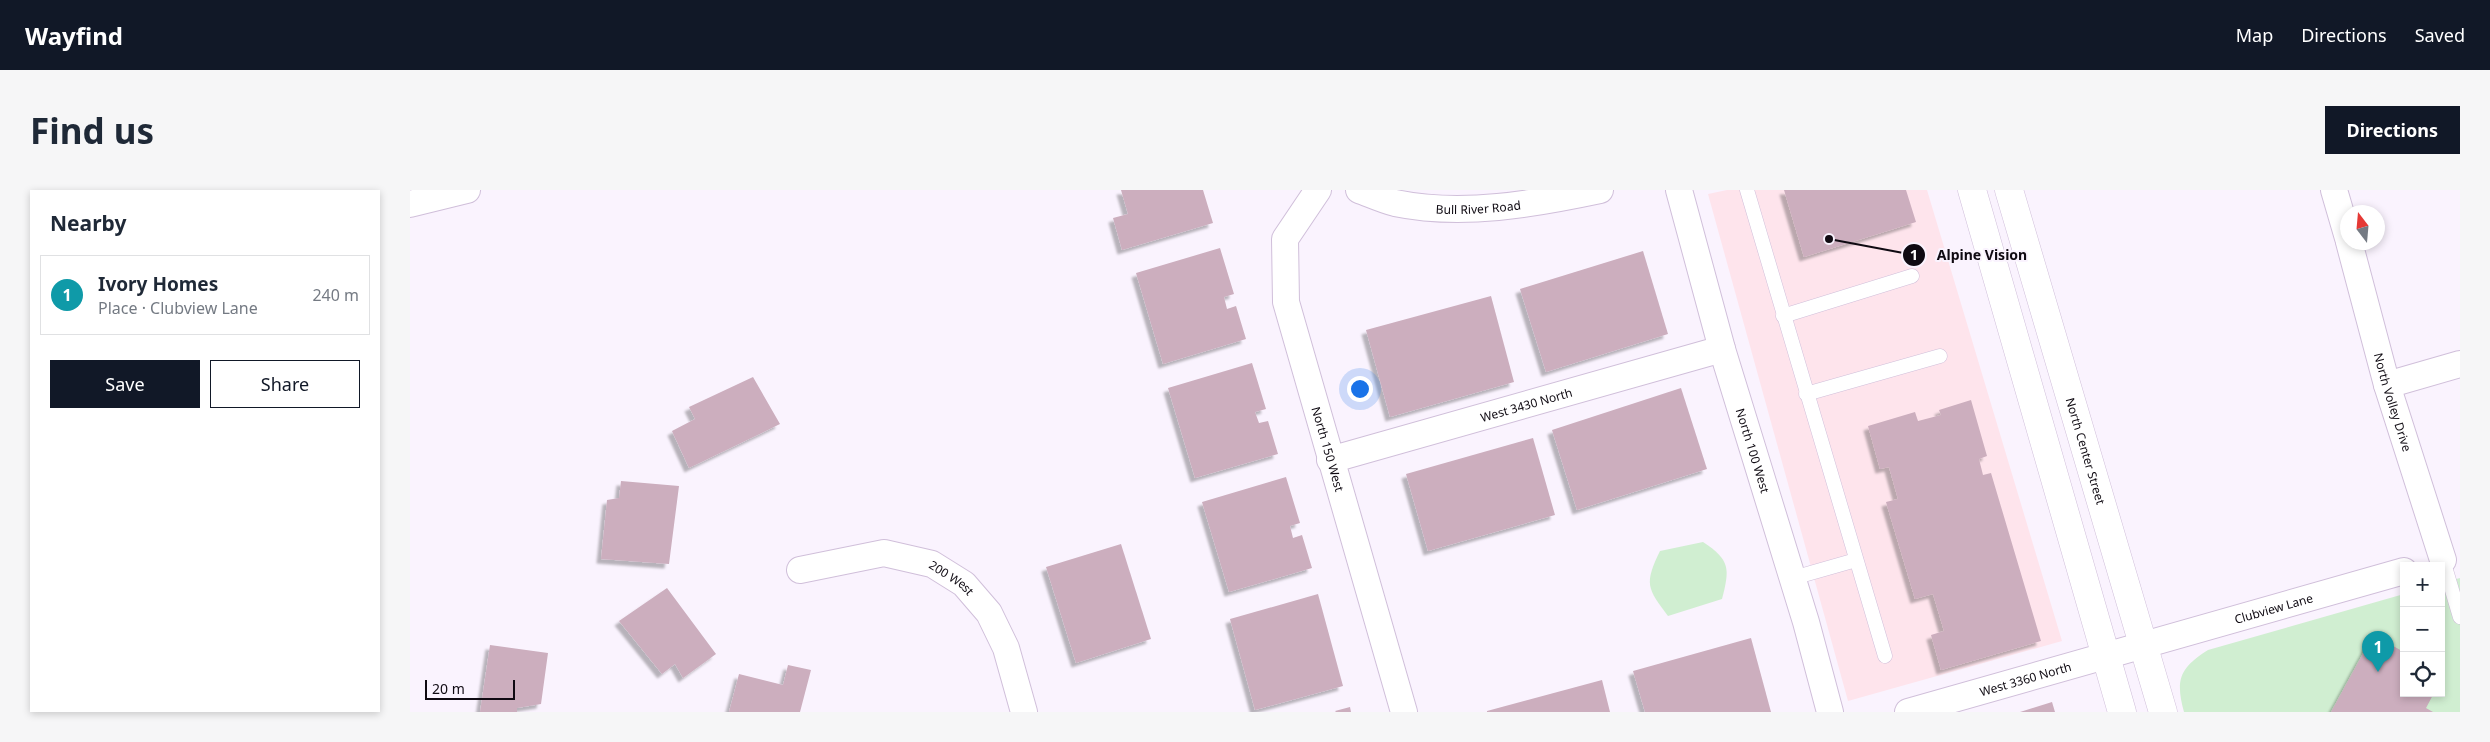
<!DOCTYPE html>
<html lang="en">
<head>
<meta charset="utf-8">
<style>
  body { margin:0; font-family:"Noto Sans",sans-serif; background:#f6f6f7; color:#1f2937 }
  .controls { position:absolute; right:15px; bottom:15px; display:grid; overflow:hidden; border-radius:0px; box-shadow:0 2px 8px #0003 }
  .controls button { width:45px; height:45px; display:grid; place-items:center; padding:0; border:0; border-bottom:1px solid #e0e1e3; background:#fff; color:#1f2937; font:25px sans-serif }
  .compass { position:absolute; left:1930px; top:15px; width:45px; height:45px; border-radius:50%; background:#fff; box-shadow:0 2px 8px #0003; rotate:344deg }
  .scale { position:absolute; left:15px; bottom:12px; width:90px; box-sizing:border-box; padding-left:5px; border:2px solid #0f0a12; border-top:0; font-size:14px; line-height:18px; white-space:nowrap; color:#0f0a12; -webkit-text-stroke:4px #faf3fe; paint-order:stroke }
  .you { position:absolute; left:949px; top:198px; width:18px; height:18px; margin:-12px; border:4px solid #fff; border-radius:50%; background:#1a73e8; box-shadow:0 0 0 8px #1a73e833 }
  .badge { display:grid; place-items:center; width:32px; height:32px; border-radius:50%; background:#111827; color:#fff; font-size:16px; font-weight:700 }
  .pin { position:absolute; translate:-50% -41px; filter:drop-shadow(0 1px 2px #0008) }
  .pin::after { content:''; position:absolute; top:26px; width:18px; height:15px; background:inherit; clip-path:polygon(0 0,100% 0,50% 100%) }
  .list { margin:0; padding:0; list-style:none }
  h2 { display:flex; justify-content:space-between; align-items:center; height:65px; margin:0; padding:0 20px; font-size:21px }
  h2 small { font-size:16px; font-weight:400; color:#747a83 }
  .list li { display:grid; grid-template-columns:32px 1fr auto; gap:15px; align-items:center; box-sizing:border-box; height:80px; margin:0 10px 10px; padding:0 10px; border:1px solid #e0e1e3; border-radius:0px }
  .list b { display:block; font-size:19px; white-space:nowrap }
  .list p { margin:0; font-size:16px; white-space:nowrap; color:#747a83 }
  .list em { font-size:16px; font-style:normal; color:#747a83 }
  .actions { display:flex; gap:10px; padding:15px 20px }
  .actions a { flex:1; padding:11px 0; border:1px solid #111827; border-radius:0px; text-align:center; font-size:18px; color:#111827 }
  .actions .main { background:#111827; color:#fff }
  .icon { flex:none; width:28px; height:28px; fill:none; stroke:currentColor; stroke-width:2; stroke-linecap:round; stroke-linejoin:round }
  .map { position:relative; flex:none; width:2050px; height:522px; overflow:hidden; border-radius:0px }
  header { display:flex; align-items:center; gap:30px; box-sizing:border-box; height:70px; padding:0 25px; background:#111827; color:#fff }
  header strong { font-size:24px }
  nav { display:flex; gap:28px; margin-inline-start:auto; font-size:18px }
  .intro { display:flex; align-items:center; justify-content:space-between; box-sizing:border-box; height:120px; padding:0 30px }
  h1 { margin:0; font-size:35px }
  .button { padding:12px 22px; border-radius:0px; background:#111827; color:#fff; font-size:18px; font-weight:700 }
  main { display:flex; gap:30px; padding:0 30px }
  aside { flex:1; background:#fff; border-radius:0px; box-shadow:0 2px 8px #0003 }
  .map>svg:first-child { display:block }
  .commercial { fill:#fee4ec }
  .green { fill:#d0eed1 }
  .building { fill:#ccaebe; filter:url(#shadow) }
  .lines { fill:none; stroke-linecap:round; stroke-linejoin:round }
  .service-casing { stroke:#d0bfda; stroke-width:15 }
  .minor-casing { stroke:#d0bfda; stroke-width:28 }
  .tertiary-casing { stroke:#d0bfda; stroke-width:29 }
  .service { stroke:#fff; stroke-width:14 }
  .minor { stroke:#fff; stroke-width:26 }
  .tertiary { stroke:#fff; stroke-width:28 }
  .labels { text-anchor:middle; dominant-baseline:central; stroke-width:4; stroke-linejoin:round; paint-order:stroke }
  .street-label { font-size:12px; fill:#0f0a12; stroke:#faf3fe }
  .leader { fill:none; stroke:#0f0a12; stroke-width:2 }
  .callout-dot { fill:#0f0a12; stroke:#faf3fe; stroke-width:2 }
  .mark-label { font-size:15px; text-anchor:middle; font-weight:bold; fill:#fff }
  .callout-label { font-size:14px; text-anchor:middle; font-weight:bold; fill:#0f0a12; stroke:#faf3fe; stroke-width:4; stroke-linejoin:round; paint-order:stroke }
</style>
</head>
<body>
<header>
<strong>Wayfind</strong>
<nav><a>Map</a><a>Directions</a><a>Saved</a></nav>
</header>
<div class="intro"><h1>Find us</h1><a class="button">Directions</a></div>
<main>
<aside>
<h2>Nearby<small></small></h2>
<ul class="list">
<li><span class="badge" style="background:#0f9aa8">1</span><div><b>Ivory Homes</b><p>Place · Clubview Lane</p></div><em>240 m</em></li>
</ul>
<div class="actions"><a class="main">Save</a><a>Share</a></div>
</aside>
<div class="map">
<svg width="2050" height="522" viewBox="0 0 2050 522">
  <defs>
    <filter id="shadow"><feDropShadow dx="-4.5" dy="4.5" stdDeviation="1" flood-color="#0004"/></filter>
  </defs>
  <rect width="100%" height="100%" fill="#faf3fe"/>
  <path class="commercial" d="M1317,0H1517L1652,451L1438,511L1298,4Z"/>
  <g class="green">
    <path d="M1293,352C1320,370 1320,378 1312,409L1258,426C1237,398 1234,394 1250,361Z"/>
    <path d="M2050,388V522H1774C1765,489 1770,478 1798,460L1994,404V503H2031V393Z"/>
  </g>
  <g class="building">
    <path d="M711,0H793L803,33L712,60L703,28L718,24Z"/>
    <path d="M1374,0H1496L1506,32L1394,67Z"/>
    <path d="M810,58L824,104L814,107L817,119L826,116L836,149L753,174L726,83Z"/>
    <path d="M1233,61L1258,144L1136,182L1110,99Z"/>
    <path d="M1081,106L1104,192L980,227L956,140Z"/>
    <path d="M842,173L856,219L845,222L849,233L858,231L868,264L785,288L758,198Z"/>
    <path d="M343,187L370,234L279,278L262,241L285,229L279,217Z"/>
    <path d="M1271,198L1297,279L1167,320L1142,240Z"/>
    <path d="M1561,210L1577,266L1569,269L1573,285L1581,283L1631,451L1531,480L1521,445L1534,441L1523,404L1505,409L1476,312L1488,309L1479,277L1470,279L1458,236L1505,222L1508,231L1531,225L1529,220Z"/>
    <path d="M1123,248L1145,325L1018,361L996,284Z"/>
    <path d="M876,287L890,333L880,336L883,348L892,345L902,378L819,402L792,312Z"/>
    <path d="M211,291L269,296L259,374L191,369L197,310L209,308Z"/>
    <path d="M711,354L741,449L666,473L636,377Z"/>
    <path d="M257,398L306,464L273,488L265,474L252,484L209,431Z"/>
    <path d="M908,404L933,496L845,520L820,429Z"/>
    <path d="M1963,445L1994,462V503H2024L2016,518L2023,522H1921Z"/>
    <path d="M1341,448L1361,522H1235L1223,481Z"/>
    <path d="M80,455L138,463L131,514L107,518V522H70Z"/>
    <path d="M378,475L401,480L390,522H319L329,484L373,495Z"/>
    <path d="M1192,490L1200,522H1077V521Z"/>
    <path d="M1642,512L1645,522H1610Z"/>
    <path d="M940,517L941,522H926L925,521Z"/>
  </g>
  <g class="lines">
    <g class="service-casing">
      <g id="service">
        <path d="M1337,0L1475,466"/>
        <path d="M1373,126L1502,86"/>
        <path d="M1396,204L1530,166"/>
        <path d="M2033,370L2050,427"/>
        <path d="M1383,388L1446,370"/>
      </g>
    </g>
    <g class="minor-casing">
      <g id="minor">
        <path id="s1" d="M908,0L875,49L876,112L994,522"/>
        <path id="s2" d="M949,0C960,4 973,10 985,13C1052,27 1124,14 1190,0"/>
        <path id="s3" d="M1269,0L1312,159L1396,432L1420,522"/>
        <path d="M1924,0L1938,48"/>
        <path d="M0,14L57,0"/>
        <path id="s4" d="M1939,52L1977,195L2033,370"/>
        <path d="M1977,195L2050,174"/>
        <path id="s5" d="M920,270L1312,159"/>
        <path id="s6" d="M390,380L474,363L522,374L554,394L579,423L596,458L614,522"/>
        <path id="s7" d="M1498,522L1994,381"/>
      </g>
    </g>
    <g class="tertiary-casing">
      <g id="tertiary">
        <path d="M1562,0L1712,522"/>
        <path id="s8" d="M1599,0L1753,522"/>
      </g>
    </g>
    <use href="#service" class="service"/>
    <use href="#minor" class="minor"/>
    <use href="#tertiary" class="tertiary"/>
  </g>
  <g class="labels">
    <g class="street-label">
      <text stroke="none"><textPath href="#s2" startOffset="122">Bull River Road</textPath></text>
      <text stroke="none"><textPath href="#s4" startOffset="166">North Volley Drive</textPath></text>
      <text stroke="none"><textPath href="#s5" startOffset="204">West 3430 North</textPath></text>
      <text stroke="none"><textPath href="#s1" startOffset="275">North 150 West</textPath></text>
      <text stroke="none"><textPath href="#s3" startOffset="271">North 100 West</textPath></text>
      <text stroke="none"><textPath href="#s8" startOffset="272">North Center Street</textPath></text>
      <text stroke="none"><textPath href="#s6" startOffset="159">200 West</textPath></text>
      <text stroke="none"><textPath href="#s7" startOffset="380">Clubview Lane</textPath></text>
      <text stroke="none"><textPath href="#s7" startOffset="122">West 3360 North</textPath></text>
    </g>
  </g>
  <path class="leader" d="M1419 49L1504 65"/>
  <g class="callout-dot">
    <circle cx="1419" cy="49" r="5"/>
    <circle cx="1504" cy="65" r="12"/>
  </g>
  <g class="mark-label">
    <text x="1504" y="70">1</text>
  </g>
  <g class="callout-label">
    <text x="1572" y="70">Alpine Vision</text>
  </g>
</svg>
<div class="controls">
<button>+</button>
<button>−</button>
<button><svg class="icon" aria-label="locate" viewBox="0 0 24 24"><circle cx="12" cy="12" r="6"/><path d="M12 2v4M12 18v4M2 12h4M18 12h4"/></svg></button>
</div>
<svg class="compass" viewBox="-18 -18 36 36"><path d="M0-13l5 13h-10z" fill="#e53935"/><path d="M0 13l5-13h-10z" fill="#747a83"/></svg>
<div class="scale">20 m</div>
<div class="you"></div>
<div class="pin badge" style="left:1968px;top:482px;background:#0f9aa8">1</div>
</div>
</main>
</body>
</html>
